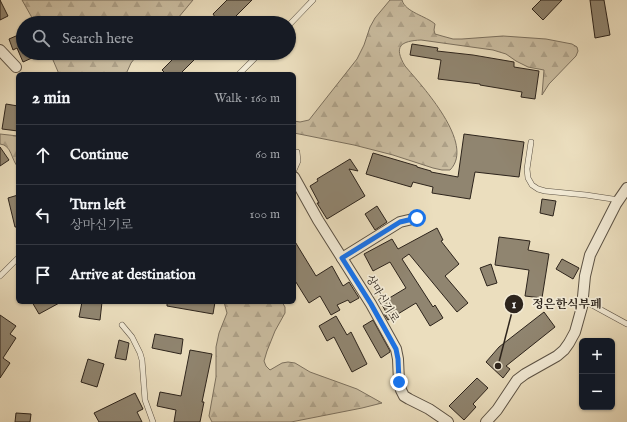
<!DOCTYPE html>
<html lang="en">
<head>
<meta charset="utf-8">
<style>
  body { margin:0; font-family:"IM FELL English","Noto Serif KR",serif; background:#242831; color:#f1f3f6 }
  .controls { position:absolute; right:12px; bottom:12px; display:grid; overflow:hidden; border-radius:6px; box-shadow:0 1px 3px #0004 }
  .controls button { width:36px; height:36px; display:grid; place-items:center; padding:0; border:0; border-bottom:1px solid #363941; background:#171b24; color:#f1f3f6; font:20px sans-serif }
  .stop { position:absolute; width:12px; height:12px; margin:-9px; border:3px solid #1a73e8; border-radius:50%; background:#fff }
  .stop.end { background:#1a73e8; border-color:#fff; box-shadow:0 1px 4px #0008 }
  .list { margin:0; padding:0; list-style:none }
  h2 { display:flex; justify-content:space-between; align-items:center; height:52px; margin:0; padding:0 16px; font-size:17px }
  h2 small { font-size:13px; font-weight:400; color:#9ea1a6 }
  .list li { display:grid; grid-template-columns:26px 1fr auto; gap:12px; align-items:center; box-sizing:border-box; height:60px; padding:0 16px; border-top:1px solid #363941 }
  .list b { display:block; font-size:15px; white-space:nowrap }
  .list p { margin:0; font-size:13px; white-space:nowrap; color:#9ea1a6 }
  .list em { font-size:13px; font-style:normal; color:#9ea1a6 }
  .icon { flex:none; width:22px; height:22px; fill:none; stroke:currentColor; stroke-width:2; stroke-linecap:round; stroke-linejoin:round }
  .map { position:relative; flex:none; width:627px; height:422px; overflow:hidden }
  .search { position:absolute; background:#171b24; box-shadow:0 1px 3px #0004; left:16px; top:16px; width:280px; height:44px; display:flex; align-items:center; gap:10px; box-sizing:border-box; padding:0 14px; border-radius:22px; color:#9ea1a6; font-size:15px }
  .panel { position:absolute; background:#171b24; box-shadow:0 1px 3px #0004; left:16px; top:72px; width:280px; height:232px; border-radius:6px }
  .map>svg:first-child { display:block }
  .forest { fill:url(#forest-firs); stroke:#7c715f }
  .building { fill:#908570; stroke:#2d241c }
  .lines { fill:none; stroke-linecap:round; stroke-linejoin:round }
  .lane-casing { stroke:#5c5244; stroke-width:6 }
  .street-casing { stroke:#5c5244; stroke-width:12 }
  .lane { stroke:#f2ead5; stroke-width:5 }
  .street { stroke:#f2ead5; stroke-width:10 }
  .route { stroke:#1a73e8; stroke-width:5 }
  .labels { text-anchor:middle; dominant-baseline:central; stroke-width:3.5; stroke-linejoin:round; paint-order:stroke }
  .street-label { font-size:11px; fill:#2d241c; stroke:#f2ead5 }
  .leader { fill:none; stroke:#2d241c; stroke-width:1.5 }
  .callout-dot { fill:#2d241c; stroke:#f2ead5; stroke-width:1.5 }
  .mark-label { font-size:12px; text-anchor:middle; font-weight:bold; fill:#fff }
  .callout-label { font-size:12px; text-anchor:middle; font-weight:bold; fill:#2d241c; stroke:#f2ead5; stroke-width:3.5; stroke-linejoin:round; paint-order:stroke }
</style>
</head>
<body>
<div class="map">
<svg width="627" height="422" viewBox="0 0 627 422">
  <defs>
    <pattern id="forest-firs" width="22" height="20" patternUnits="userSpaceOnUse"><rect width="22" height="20" fill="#cbbea2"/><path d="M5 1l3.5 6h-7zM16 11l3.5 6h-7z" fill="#afa38b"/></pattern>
  </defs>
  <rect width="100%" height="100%" fill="#ebdebe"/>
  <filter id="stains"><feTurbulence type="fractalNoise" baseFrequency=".005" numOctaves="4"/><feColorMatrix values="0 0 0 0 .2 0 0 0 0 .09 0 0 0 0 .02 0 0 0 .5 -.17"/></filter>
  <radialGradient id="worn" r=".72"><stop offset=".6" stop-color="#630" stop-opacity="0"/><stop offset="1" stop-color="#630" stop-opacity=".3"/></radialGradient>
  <g class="forest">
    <path d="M22,0H193L178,18L171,23H35Z"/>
    <path d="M390,0H402C405,12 426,16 435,24L434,30L435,34L442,36L453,39H462L503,36L546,39L572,44L577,47L578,51L576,56L549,84L542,95L544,70L528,67L516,61L506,54L493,50L421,40C401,41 393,46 405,66C422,86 476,144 450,170H442L433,168L393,155L354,145L294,133V121L300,122L309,120L357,59L364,45L370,27L375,18Z"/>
    <path d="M50,53H139L131,63L126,74H59Z"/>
    <path d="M0,134L18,136V167C11,160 12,145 0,144Z"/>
    <path d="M224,302H282L285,307V313L275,331L267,351L264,361L266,366L270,370L282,363L288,362L295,363L310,372L357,389L382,403L362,408L291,422H212L209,416L216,377V347L219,333L227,313Z"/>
  </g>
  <g class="building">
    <path d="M0,0L8,16L0,20Z"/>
    <path d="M227,0H252L229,23H208L215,17L213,14Z"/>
    <path d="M541,0H562L543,20L532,9Z"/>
    <path d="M590,0H604L610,35L595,38Z"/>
    <path d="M23,33V53H43L23,62L17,48L13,50L9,39Z"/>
    <path d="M412,44L438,48L437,51L473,55L514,62V67L539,71L535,99L521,97L522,92L480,85V84L438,79L441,60L410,55Z"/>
    <path d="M179,53H186L194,60L180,74H166L162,70Z"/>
    <path d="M6,104L18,106V131L2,129Z"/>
    <path d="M464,134L524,142L519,177L475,172L470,199L432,193L433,187L413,182L411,187L366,174L373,153L417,166V167L431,171V172L458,177Z"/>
    <path d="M0,147L9,160L0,166Z"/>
    <path d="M350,159L358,171L349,169L365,196L327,219L317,203H319L310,186L318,181L317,179Z"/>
    <path d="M18,195V227H15L8,198Z"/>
    <path d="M542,199L556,201L553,216L540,213Z"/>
    <path d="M377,206L387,222L375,230L365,214Z"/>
    <path d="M437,228L443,240L441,241L459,264L445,276L468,303L457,312L409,254L402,259L433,307L435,305L443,318L430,326L416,303L388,320L384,314L386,312L381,303L406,288L390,262L373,271L364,254L392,239L398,249Z"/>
    <path d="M499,237L530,241L528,250L549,254L542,298L525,296L529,270L495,265Z"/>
    <path d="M294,240L316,276L332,266L343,286L349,282L359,298L350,303L348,300L337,305L340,310L331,315L320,296L309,303L294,279Z"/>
    <path d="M562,259L579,268L573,279L556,269Z"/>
    <path d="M491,264L497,283L487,286L480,268Z"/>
    <path d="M32,302H61L39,314Z"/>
    <path d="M82,302H102L100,320L79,317Z"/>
    <path d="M167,302H215L213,314L167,306Z"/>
    <path d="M544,312L555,327L506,366L510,369L503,378L486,362L499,347Z"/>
    <path d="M0,315L16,326L10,334L16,338L3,358L10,363L0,378Z"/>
    <path d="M336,316L347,335L351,332L367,364L352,372L334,337L327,341L319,326Z"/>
    <path d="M373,320L390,351V352L381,358L363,326Z"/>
    <path d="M155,334L183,339L181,354L152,348Z"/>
    <path d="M119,340L129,343L126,360L115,358Z"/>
    <path d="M190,350L212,354L202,402H204L200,422H174L176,410L157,406L160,392L181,396Z"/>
    <path d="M88,359L104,364L97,387L81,382Z"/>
    <path d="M477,378L488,388L473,404L476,407L464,420L449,406Z"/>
    <path d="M135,393L143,409L137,412L142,422H99L94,413Z"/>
    <path d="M16,413L31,414L30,422H15Z"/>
  </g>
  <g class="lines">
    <g class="lane-casing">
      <g id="lane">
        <path d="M289,25L313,0"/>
        <path d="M239,74L260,53"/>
        <path d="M531,142L527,169L528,178L532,185L538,189L545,191L586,195L619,200"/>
        <path d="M294,170L298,161L297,152"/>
        <path d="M0,276L18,258"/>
        <path d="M583,300L627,324"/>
        <path d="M122,325L132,337L140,353L142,360L145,400L153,422"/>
      </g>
    </g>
    <g class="street-casing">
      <g id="street">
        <path d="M0,50L16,67"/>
        <path d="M294,177L318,220L371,304L396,349L398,359L399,382L401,390L404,396L409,399L429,409L448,422"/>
        <path d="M342,258L400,222L417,218"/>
        <path d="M486,422L497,410L517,380L525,374L557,356L564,350L569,343L575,332L582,307L585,276L590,255L616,204L627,188"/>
      </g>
    </g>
    <use href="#lane" class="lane"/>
    <use href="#street" class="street"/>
  </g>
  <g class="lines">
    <path class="route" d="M399,382L398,359L396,349L371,304L342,258L400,222L417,218"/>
  </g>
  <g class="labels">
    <g class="street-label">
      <text transform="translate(382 299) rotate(59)">상마신기로</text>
    </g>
  </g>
  <path class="leader" d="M498 366L514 304"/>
  <g class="callout-dot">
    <circle cx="498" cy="366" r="4"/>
    <circle cx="514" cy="304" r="10"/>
  </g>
  <g class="mark-label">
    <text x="514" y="308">1</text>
  </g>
  <g class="callout-label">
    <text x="567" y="308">정은한식부페</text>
  </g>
  <rect width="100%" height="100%" filter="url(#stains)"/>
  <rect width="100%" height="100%" fill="url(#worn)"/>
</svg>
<div class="controls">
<button>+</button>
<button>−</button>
</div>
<div class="stop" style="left:417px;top:218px"></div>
<div class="stop end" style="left:399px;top:382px"></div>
<div class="search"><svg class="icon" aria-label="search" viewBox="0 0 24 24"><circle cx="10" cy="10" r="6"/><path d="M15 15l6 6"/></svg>Search here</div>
<section class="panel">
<h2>2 min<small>Walk · 160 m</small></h2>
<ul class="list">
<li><svg class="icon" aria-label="ahead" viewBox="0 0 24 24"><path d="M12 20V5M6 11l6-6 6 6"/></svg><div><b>Continue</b></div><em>60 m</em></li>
<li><svg class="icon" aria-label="left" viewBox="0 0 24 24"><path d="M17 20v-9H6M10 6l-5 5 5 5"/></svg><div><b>Turn left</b><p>상마신기로</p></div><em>100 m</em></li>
<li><svg class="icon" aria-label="arrive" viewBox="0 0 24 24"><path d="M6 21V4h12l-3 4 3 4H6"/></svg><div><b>Arrive at destination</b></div></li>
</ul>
</section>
</div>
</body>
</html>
